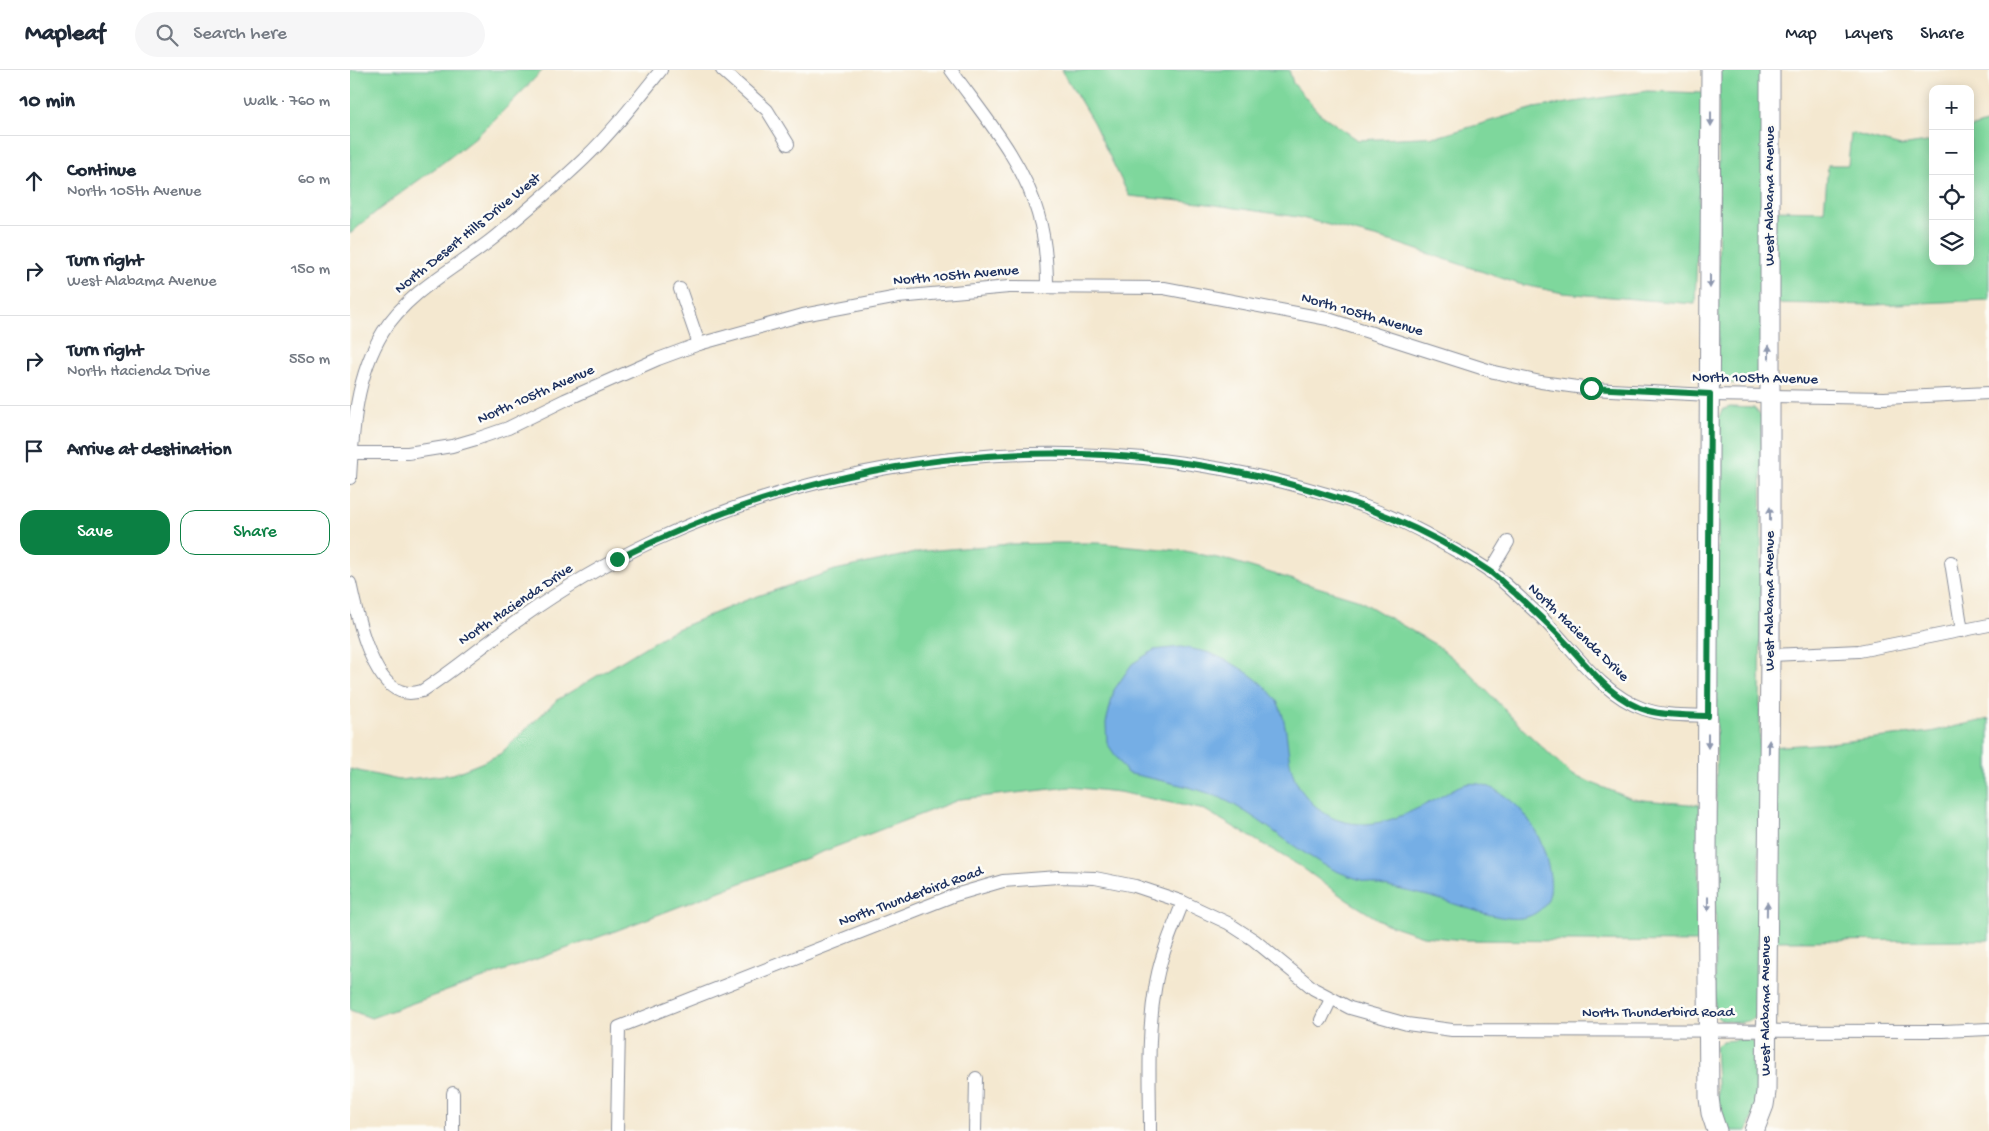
<!DOCTYPE html>
<html lang="en">
<head>
<meta charset="utf-8">
<style>
  body { margin:0; font-family:"Gochi Hand",sans-serif; background:#f6f6f7; color:#1f2937 }
  .controls { position:absolute; right:15px; top:15px; display:grid; overflow:hidden; border-radius:10px; box-shadow:0 2px 12px #0003 }
  .controls button { width:45px; height:45px; display:grid; place-items:center; padding:0; border:0; border-bottom:1px solid #e0e1e3; background:#fff; color:#1f2937; font:25px sans-serif }
  .stop { position:absolute; width:15px; height:15px; margin:-11px; border:4px solid #0b8043; border-radius:50%; background:#fff }
  .stop.end { background:#0b8043; border-color:#fff; box-shadow:0 1px 5px #0008 }
  .list { margin:0; padding:0; list-style:none }
  h2 { display:flex; justify-content:space-between; align-items:center; height:65px; margin:0; padding:0 20px; font-size:21px }
  h2 small { font-size:16px; font-weight:400; color:#747a83 }
  .list li { display:grid; grid-template-columns:32px 1fr auto; gap:15px; align-items:center; box-sizing:border-box; height:90px; padding:0 20px; border-top:1px solid #e0e1e3 }
  .list b { display:block; font-size:19px; white-space:nowrap }
  .list p { margin:0; font-size:16px; white-space:nowrap; color:#747a83 }
  .list em { font-size:16px; font-style:normal; color:#747a83 }
  .actions { display:flex; gap:10px; padding:15px 20px }
  .actions a { flex:1; padding:11px 0; border:1px solid #0b8043; border-radius:15px; text-align:center; font-size:18px; color:#0b8043 }
  .actions .main { background:#0b8043; color:#fff }
  .icon { flex:none; width:28px; height:28px; fill:none; stroke:currentColor; stroke-width:2; stroke-linecap:round; stroke-linejoin:round }
  .map { position:relative; flex:none; width:1639px; height:1061px; overflow:hidden }
  header { display:flex; align-items:center; gap:30px; box-sizing:border-box; height:70px; padding:0 25px; background:#fff; border-bottom:1px solid #e0e1e3 }
  header strong { font-size:24px }
  nav { display:flex; gap:28px; margin-inline-start:auto; font-size:18px }
  .search { width:350px; height:45px; background:#f6f6f7; display:flex; align-items:center; gap:12px; box-sizing:border-box; padding:0 18px; border-radius:28px; color:#747a83; font-size:19px }
  main { display:flex }
  aside { flex:1; background:#fff }
  .map>svg:first-child { display:block }
  .green { fill:#7ed79c; stroke:#4c837d }
  .water { fill:#75aee5; stroke:#486ea2 }
  .lines { fill:none; stroke-linecap:round; stroke-linejoin:round }
  .street-casing { stroke:#888c97; stroke-width:14 }
  .secondary-casing { stroke:#888c97; stroke-width:21 }
  .street { stroke:#fff; stroke-width:12 }
  .secondary { stroke:#fff; stroke-width:19 }
  .oneway { fill:#8d97ae }
  .route { stroke:#0b8043; stroke-width:6 }
  .labels { text-anchor:middle; dominant-baseline:central; stroke-width:5; stroke-linejoin:round; paint-order:stroke }
  .street-label { font-size:15px; fill:#1b2f5e; stroke:#fdfcf7 }
</style>
</head>
<body>
<header>
<strong>Mapleaf</strong>
<div class="search"><svg class="icon" aria-label="search" viewBox="0 0 24 24"><circle cx="10" cy="10" r="6"/><path d="M15 15l6 6"/></svg>Search here</div>
<nav><a>Map</a><a>Layers</a><a>Share</a></nav>
</header>
<main>
<aside>
<h2>10 min<small>Walk · 760 m</small></h2>
<ul class="list">
<li><svg class="icon" aria-label="ahead" viewBox="0 0 24 24"><path d="M12 20V5M6 11l6-6 6 6"/></svg><div><b>Continue</b><p>North 105th Avenue</p></div><em>60 m</em></li>
<li><svg class="icon" aria-label="right" viewBox="0 0 24 24"><path d="M7 20v-9h11M14 6l5 5-5 5"/></svg><div><b>Turn right</b><p>West Alabama Avenue</p></div><em>150 m</em></li>
<li><svg class="icon" aria-label="right" viewBox="0 0 24 24"><path d="M7 20v-9h11M14 6l5 5-5 5"/></svg><div><b>Turn right</b><p>North Hacienda Drive</p></div><em>550 m</em></li>
<li><svg class="icon" aria-label="arrive" viewBox="0 0 24 24"><path d="M6 21V4h12l-3 4 3 4H6"/></svg><div><b>Arrive at destination</b></div></li>
</ul>
<div class="actions"><a class="main">Save</a><a>Share</a></div>
</aside>
<div class="map">
<svg width="1639" height="1061" viewBox="0 0 1639 1061">
  <rect width="100%" height="100%" fill="#fdfcf7"/>
  <filter id="ink" filterUnits="userSpaceOnUse"><feTurbulence type="fractalNoise" baseFrequency=".02" numOctaves="2"/><feDisplacementMap in="SourceGraphic" scale="10" xChannelSelector="R" yChannelSelector="G"/><feConvolveMatrix kernelMatrix="1 2 1 2 8 2 1 2 1" color-interpolation-filters="sRGB"/></filter>
  <filter id="wash" filterUnits="userSpaceOnUse"><feTurbulence type="fractalNoise" baseFrequency=".0096" numOctaves="4" result="noise"/><feDisplacementMap in="SourceGraphic" scale="20" xChannelSelector="R" yChannelSelector="G"/><feGaussianBlur stdDeviation="1.12" result="paint"/><feColorMatrix in="noise" values="0 0 0 0 0 0 0 0 0 0 0 0 0 0 0 0 0 1.4 0 .05"/><feComposite in="paint" operator="in"/></filter>
  <g filter="url(#wash)">
    <rect width="100%" height="100%" fill="#f4e8d0"/>
    <g class="green">
      <path d="M0,0H193C170,23 147,49 122,70C82,103 38,129 0,164Z"/>
      <path d="M712,0H939L943,13L969,43L1008,70L1090,66L1184,38L1297,21L1353,23L1345,234L1213,223L1169,214L1044,172L948,147L851,133L779,126L743,52Z"/>
      <path d="M1369,0H1414L1412,306L1407,312L1399,314L1377,313L1373,311L1368,305Z"/>
      <path d="M1639,52V230L1524,235L1419,233L1420,140L1474,141L1478,95H1498L1501,63L1551,76L1583,71V191H1620V58Z"/>
      <path d="M1380,337L1404,338L1412,347L1408,943C1402,955 1382,953 1371,950L1367,947L1365,938L1368,349L1372,340Z"/>
      <path d="M705,473H749L835,481L881,491L1007,529L1088,576L1118,601L1173,659L1222,705L1282,729L1350,735L1348,872L1113,870L1073,866L1034,853L997,830L950,796L855,740L769,722L720,717L611,729L260,863L21,948L0,940V699L49,710L103,704L131,693L150,684L207,630L320,562L399,529L485,500L574,481L661,474Z"/>
      <path d="M1639,649V870L1417,871L1419,677L1480,673L1580,662Z"/>
      <path d="M1396,969L1402,971L1408,977L1409,1030L1397,1061H1375L1369,1049L1365,977L1373,971Z"/>
    </g>
    <path class="water" d="M831,577C840,579 848,580 856,582C881,590 922,614 931,640C943,677 931,703 963,734C970,740 980,748 988,750C1027,763 1060,742 1094,725C1100,721 1109,715 1116,714C1126,712 1137,715 1145,720C1175,736 1191,764 1198,796C1202,813 1203,832 1187,842C1179,848 1168,849 1158,848C1136,846 1107,834 1085,828C1045,817 1004,813 969,792C935,772 906,745 871,728C843,716 807,710 777,703L757,673L756,653L764,620L782,594L804,580Z"/>
  </g>
  <g filter="url(#ink)">
    <g class="lines">
      <g class="street-casing">
        <g id="street">
          <path d="M372,0L417,40L438,74"/>
          <path d="M601,0C633,45 673,90 688,144C695,167 697,192 697,216"/>
          <path d="M330,219L349,274"/>
          <path d="M0,383H58L102,376L126,369L158,358L215,330L308,289L349,274L453,245L548,227L659,217L814,218L978,249L1144,302L1191,312L1241,319L1360,325L1534,328L1639,323"/>
          <path d="M0,408C3,357 6,306 33,262C59,220 108,197 146,166C176,141 206,116 234,89C262,62 287,30 311,0"/>
          <path d="M1601,492L1612,561"/>
          <path d="M1140,502L1158,472"/>
          <path d="M0,513C6,541 20,610 50,621C57,624 65,623 72,621C106,599 137,572 170,549C212,519 258,492 305,470C502,380 723,360 933,412C988,426 1043,443 1092,473C1108,482 1126,491 1141,502C1158,515 1173,531 1189,545C1222,577 1249,623 1294,639C1314,646 1337,645 1358,646"/>
          <path d="M1420,585L1509,581L1639,555"/>
          <path d="M971,950L981,929"/>
          <path d="M103,1023V1061"/>
          <path d="M267,1061L269,957L605,825L653,811L708,807L745,808L785,816L833,832L878,853L904,870L964,919L1000,938L1057,954L1102,960L1593,961L1639,959"/>
          <path d="M625,1061L626,1008"/>
          <path d="M800,1061C800,1014 797,966 805,919C809,889 822,860 833,832"/>
        </g>
      </g>
      <g class="secondary-casing">
        <g id="secondary">
          <path d="M1361,0L1357,788L1359,1028L1361,1043L1367,1061"/>
          <path d="M1404,1061L1414,1035L1416,1022L1420,585V0"/>
        </g>
      </g>
      <use href="#street" class="street"/>
      <use href="#secondary" class="secondary"/>
    </g>
    <defs><path id="oneway-solid" d="M-6-.8H1V-3.2L6.5 0L1 3.2V.8H-6Z" transform="scale(1.25)"/></defs>
    <g class="oneway">
      <use href="#oneway-solid" transform="translate(1361 49) rotate(90)"/>
      <use href="#oneway-solid" transform="translate(1360 211) rotate(90)"/>
      <use href="#oneway-solid" transform="translate(1419 282) rotate(-90)"/>
      <use href="#oneway-solid" transform="translate(1420 444) rotate(-90)"/>
      <use href="#oneway-solid" transform="translate(1358 671) rotate(90)"/>
      <use href="#oneway-solid" transform="translate(1419 677) rotate(-89)"/>
      <use href="#oneway-solid" transform="translate(1358 834) rotate(90)"/>
      <use href="#oneway-solid" transform="translate(1417 839) rotate(-89)"/>
    </g>
  </g>
  <g class="lines" filter="url(#ink)">
    <path class="route" d="M267,489C476,385 705,355 932,412C1005,431 1076,457 1139,501C1148,507 1157,517 1166,524C1183,540 1201,556 1217,574C1240,599 1264,632 1299,641C1318,646 1339,645 1358,646L1360,324L1241,318"/>
  </g>
  <g class="labels">
    <g class="street-label">
      <text transform="translate(1420 126) rotate(-90)">West Alabama Avenue</text>
      <text transform="translate(118 164) rotate(-39)">North Desert Hills Drive West</text>
      <text transform="translate(606 206) rotate(-5)">North 105th Avenue</text>
      <text transform="translate(1012 245) rotate(16)">North 105th Avenue</text>
      <text transform="translate(1405 309) rotate(1)">North 105th Avenue</text>
      <text transform="translate(186 325) rotate(-24)">North 105th Avenue</text>
      <text transform="translate(1420 531) rotate(-90)">West Alabama Avenue</text>
      <text transform="translate(166 535) rotate(-34)">North Hacienda Drive</text>
      <text transform="translate(1228 563) rotate(44)">North Hacienda Drive</text>
      <text transform="translate(561 827) rotate(-20)">North Thunderbird Road</text>
      <text transform="translate(1416 936) rotate(-90)">West Alabama Avenue</text>
      <text x="1308" y="943">North Thunderbird Road</text>
    </g>
  </g>
</svg>
<div class="controls">
<button>+</button>
<button>−</button>
<button><svg class="icon" aria-label="locate" viewBox="0 0 24 24"><circle cx="12" cy="12" r="6"/><path d="M12 2v4M12 18v4M2 12h4M18 12h4"/></svg></button>
<button><svg class="icon" aria-label="layers" viewBox="0 0 24 24"><path d="M12 4l9 5-9 5-9-5zM3 14l9 5 9-5"/></svg></button>
</div>
<div class="stop" style="left:1241px;top:318px"></div>
<div class="stop end" style="left:267px;top:489px"></div>
</div>
</main>
</body>
</html>
